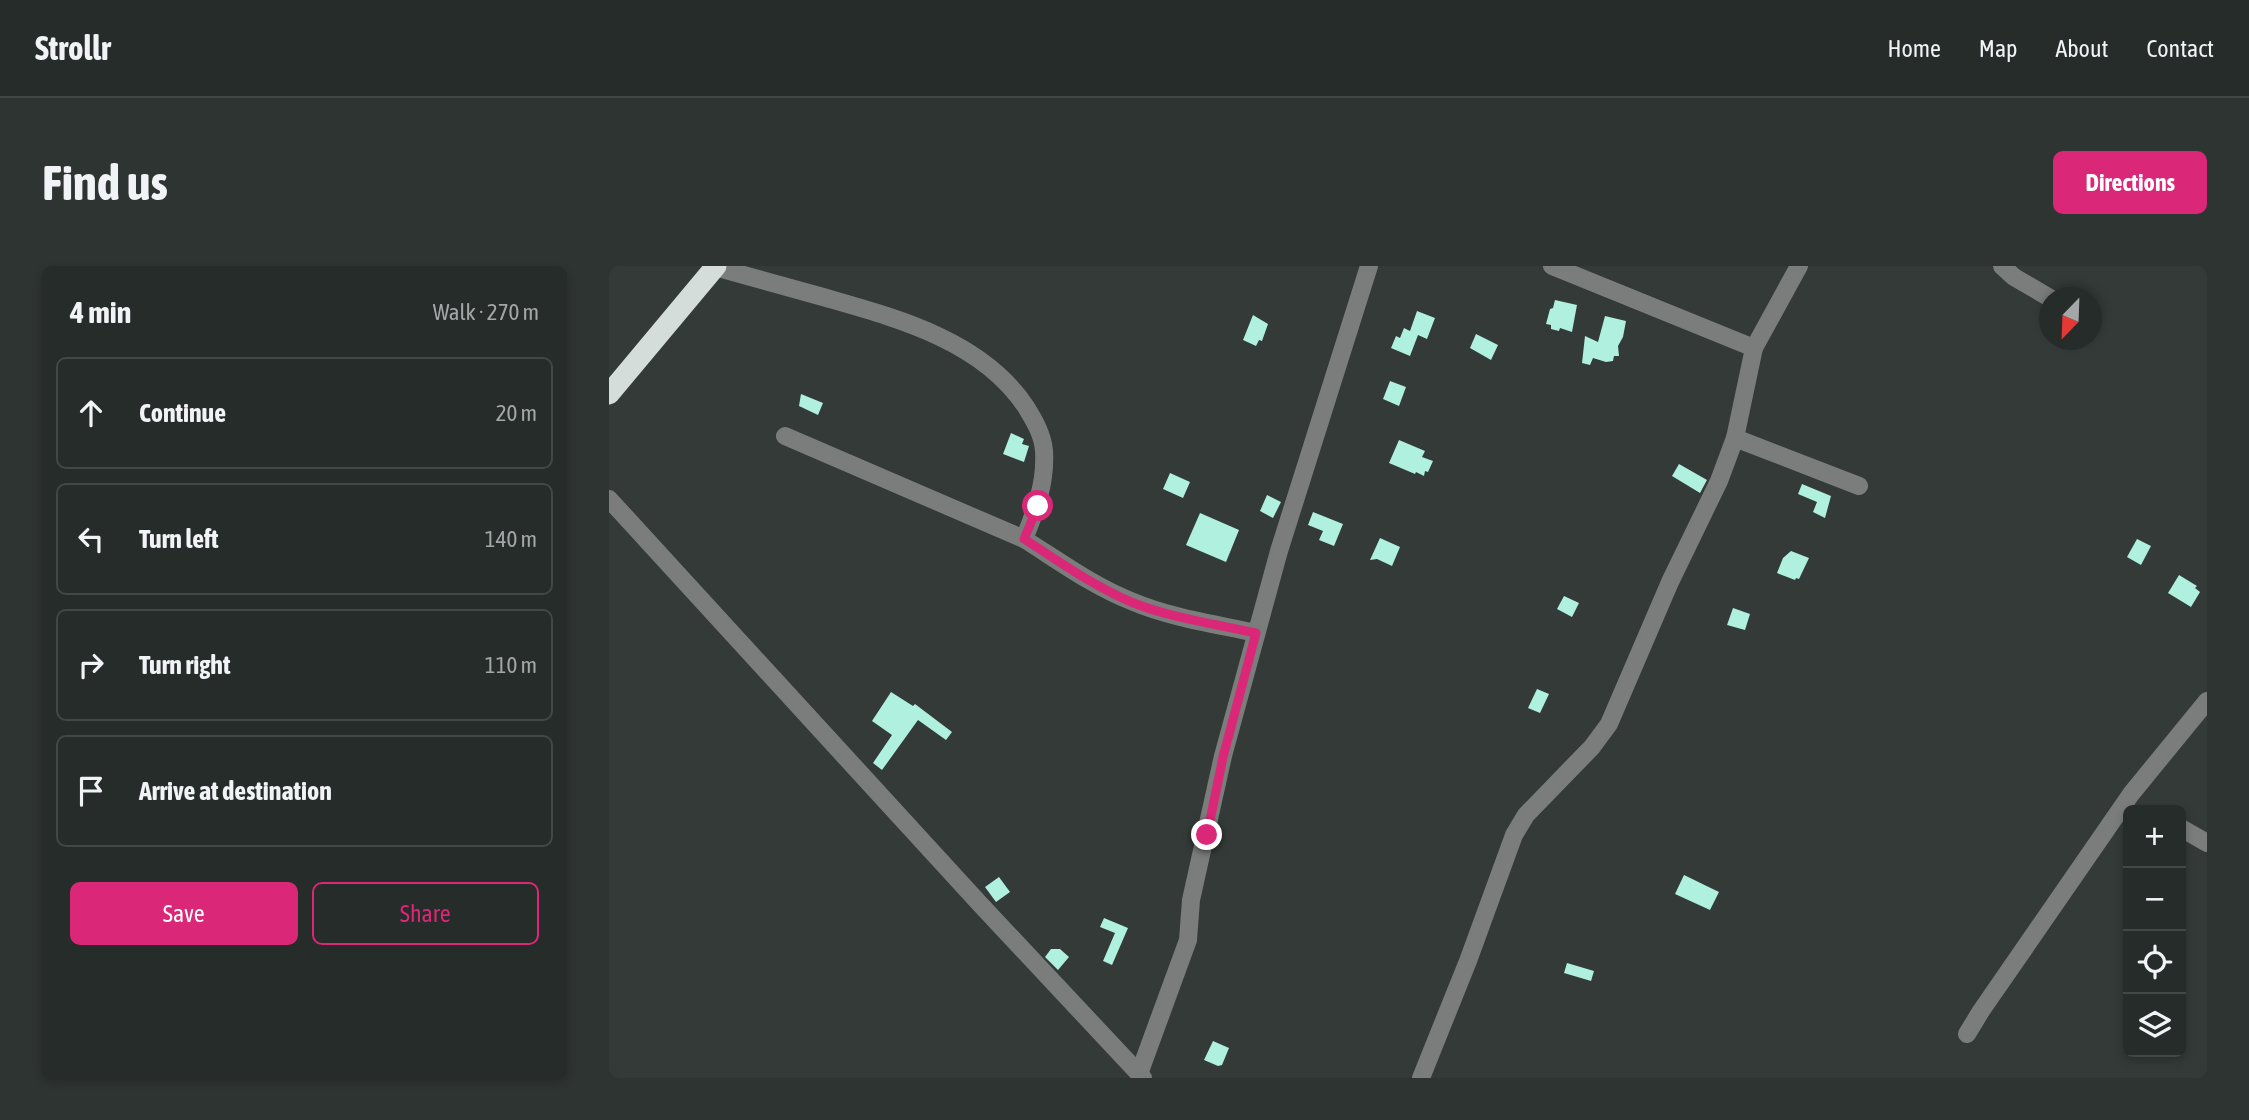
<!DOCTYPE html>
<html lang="en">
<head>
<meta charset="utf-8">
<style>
  body { margin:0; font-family:"Asap Condensed",sans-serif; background:#2e3432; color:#f1f3f6 }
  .controls { position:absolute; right:21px; bottom:21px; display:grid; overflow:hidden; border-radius:10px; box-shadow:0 4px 10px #0003 }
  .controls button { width:63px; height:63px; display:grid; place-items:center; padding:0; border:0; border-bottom:2px solid #424847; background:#262c2a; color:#f1f3f6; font:35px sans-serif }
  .compass { position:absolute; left:1430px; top:21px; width:63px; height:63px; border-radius:50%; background:#262c2a; box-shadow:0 4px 10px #0003; rotate:203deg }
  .stop { position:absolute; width:21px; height:21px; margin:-16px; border:5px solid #db2777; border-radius:50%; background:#fff }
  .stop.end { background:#db2777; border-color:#fff; box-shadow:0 2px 7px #0008 }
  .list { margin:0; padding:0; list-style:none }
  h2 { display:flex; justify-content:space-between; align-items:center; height:91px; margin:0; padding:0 28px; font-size:30px }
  h2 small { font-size:23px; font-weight:400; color:#a4a7a8 }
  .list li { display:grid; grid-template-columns:46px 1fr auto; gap:21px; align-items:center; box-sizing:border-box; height:112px; margin:0 14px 14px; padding:0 14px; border:2px solid #424847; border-radius:10px }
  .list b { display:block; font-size:26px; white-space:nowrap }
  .list em { font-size:23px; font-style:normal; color:#a4a7a8 }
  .actions { display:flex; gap:14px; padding:21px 28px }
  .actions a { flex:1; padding:16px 0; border:2px solid #db2777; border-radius:10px; text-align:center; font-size:24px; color:#db2777 }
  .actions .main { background:#db2777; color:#fff }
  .icon { flex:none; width:38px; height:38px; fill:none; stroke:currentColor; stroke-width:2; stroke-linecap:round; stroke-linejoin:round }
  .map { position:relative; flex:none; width:1598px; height:812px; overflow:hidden; border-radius:10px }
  header { display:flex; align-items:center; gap:42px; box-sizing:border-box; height:98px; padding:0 35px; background:#262c2a; border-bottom:2px solid #424847 }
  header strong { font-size:33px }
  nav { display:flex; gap:38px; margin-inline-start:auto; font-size:24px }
  .intro { display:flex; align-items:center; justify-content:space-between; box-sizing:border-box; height:168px; padding:0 42px }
  h1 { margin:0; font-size:49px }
  .button { padding:18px 32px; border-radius:10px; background:#db2777; color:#fff; font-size:24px; font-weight:700 }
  main { display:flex; gap:42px; padding:0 42px }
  aside { flex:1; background:#262c2a; border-radius:10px; box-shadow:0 4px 10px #0003 }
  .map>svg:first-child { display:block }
  .building { fill:#aff0de }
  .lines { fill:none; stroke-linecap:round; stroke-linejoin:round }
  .minor { stroke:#7a7d7c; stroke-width:18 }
  .highway { stroke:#d4ddda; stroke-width:21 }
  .route { stroke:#db2777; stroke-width:9 }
</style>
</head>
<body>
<header>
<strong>Strollr</strong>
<nav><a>Home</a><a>Map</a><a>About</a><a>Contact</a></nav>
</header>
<div class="intro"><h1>Find us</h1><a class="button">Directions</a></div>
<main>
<aside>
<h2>4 min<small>Walk · 270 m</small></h2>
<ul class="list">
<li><svg class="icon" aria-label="ahead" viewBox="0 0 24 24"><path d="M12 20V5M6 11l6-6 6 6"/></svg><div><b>Continue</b></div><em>20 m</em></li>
<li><svg class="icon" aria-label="left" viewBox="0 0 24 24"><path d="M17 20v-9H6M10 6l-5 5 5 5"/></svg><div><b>Turn left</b></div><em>140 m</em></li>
<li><svg class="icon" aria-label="right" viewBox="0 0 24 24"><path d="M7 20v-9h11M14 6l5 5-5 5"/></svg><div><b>Turn right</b></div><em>110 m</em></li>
<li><svg class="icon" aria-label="arrive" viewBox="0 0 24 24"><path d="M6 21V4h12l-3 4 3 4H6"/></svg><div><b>Arrive at destination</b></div></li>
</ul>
<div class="actions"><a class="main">Save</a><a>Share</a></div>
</aside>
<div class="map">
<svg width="1598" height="812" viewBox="0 0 1598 812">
  <rect width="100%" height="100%" fill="#333a38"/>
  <g class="building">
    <path d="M946,34L968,39L963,66L951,62L950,65L942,63V59L937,58L941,43L944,42Z"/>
    <path d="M808,45L826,52L818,73L809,69L801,90L782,82L787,70L791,72L795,62L801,65Z"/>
    <path d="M644,49L659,58L653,75L650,74L647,80L634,74Z"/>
    <path d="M996,50L1017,55L1014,71L1009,80L1010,90H1005L1004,95L997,96L984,92L981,99L973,97L976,70L989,76Z"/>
    <path d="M867,68L889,79L882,94L861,82Z"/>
    <path d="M781,115L797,121L790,140L774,133Z"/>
    <path d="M192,128L214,137L209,149L190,140Z"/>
    <path d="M402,167L415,173L413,178L420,180L415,196L394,188Z"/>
    <path d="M790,174L816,185L813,191L824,195L819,206L816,205L815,210L807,206L806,208L780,197Z"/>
    <path d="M1070,198L1098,214L1091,227L1063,210Z"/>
    <path d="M561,207L581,216L574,232L554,223Z"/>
    <path d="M1193,218L1222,230L1216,252L1204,246L1208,236L1189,228Z"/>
    <path d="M658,229L672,236L664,252L651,245Z"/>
    <path d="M704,246L734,258L725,280L710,274L714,265L699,259Z"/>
    <path d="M591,247L630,264L617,296L577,279Z"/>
    <path d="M771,272L791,281L783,300L768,293L761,294Z"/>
    <path d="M1528,273L1542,280L1532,299L1518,291Z"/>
    <path d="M1182,285L1200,292L1190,313L1187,312L1186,314L1168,307L1174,292Z"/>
    <path d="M1570,309L1588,320L1586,322L1591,326L1582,341L1559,327Z"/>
    <path d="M955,330L970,337L963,351L948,343Z"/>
    <path d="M1124,342L1141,348L1136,364L1118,359Z"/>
    <path d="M928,423L940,428L931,447L919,442Z"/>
    <path d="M282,426L304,440L306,438L343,466L337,474L309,454L273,504L264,497L283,469L263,455Z"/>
    <path d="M1075,609L1110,626L1101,644L1066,628Z"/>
    <path d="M390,611L401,626L387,636L376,621Z"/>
    <path d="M495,652L519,662L503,699L494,695L506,667L491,661Z"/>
    <path d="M442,683H451L460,691L449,704L436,691Z"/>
    <path d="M958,697L985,705L982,715L955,707Z"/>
    <path d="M604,775L620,782L613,799L609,800L595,794Z"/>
  </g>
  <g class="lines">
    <g class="minor">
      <path d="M943,0L1145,82"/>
      <path d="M1190,0L1145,82L1126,172L1250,220"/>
      <path d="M1393,0L1405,11L1441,32"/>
      <path d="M106,1C142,11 178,21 214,31C287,52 373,74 417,141C425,154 434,169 435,185C437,216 427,244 415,273C450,295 484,320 522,335C562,352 606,358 647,367"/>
      <path d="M176,170L415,273"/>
      <path d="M0,233L371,638L534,812"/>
      <path d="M1572,562L1598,577"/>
      <path d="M1358,768L1372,745L1522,528L1598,435"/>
      <path d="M530,808L579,674L582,634L614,490L670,285L760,0"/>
      <path d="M812,812L859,695L905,569L917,549L983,481L1000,458L1061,316L1110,215L1126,172"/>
    </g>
    <path class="highway" d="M0,128L107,0"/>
  </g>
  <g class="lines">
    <path class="route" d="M429,240L415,273C450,295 484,320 522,336C562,352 606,358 647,367L614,491L598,569"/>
  </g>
</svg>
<div class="controls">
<button>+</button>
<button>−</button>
<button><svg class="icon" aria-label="locate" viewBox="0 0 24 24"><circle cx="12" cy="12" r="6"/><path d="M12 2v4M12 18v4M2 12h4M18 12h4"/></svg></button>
<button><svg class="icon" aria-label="layers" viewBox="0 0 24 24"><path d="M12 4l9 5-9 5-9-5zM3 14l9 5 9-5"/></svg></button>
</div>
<svg class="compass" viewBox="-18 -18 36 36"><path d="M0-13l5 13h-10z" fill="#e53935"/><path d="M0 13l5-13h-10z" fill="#a4a7a8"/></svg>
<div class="stop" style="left:429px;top:240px"></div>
<div class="stop end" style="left:598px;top:569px"></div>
</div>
</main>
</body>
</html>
